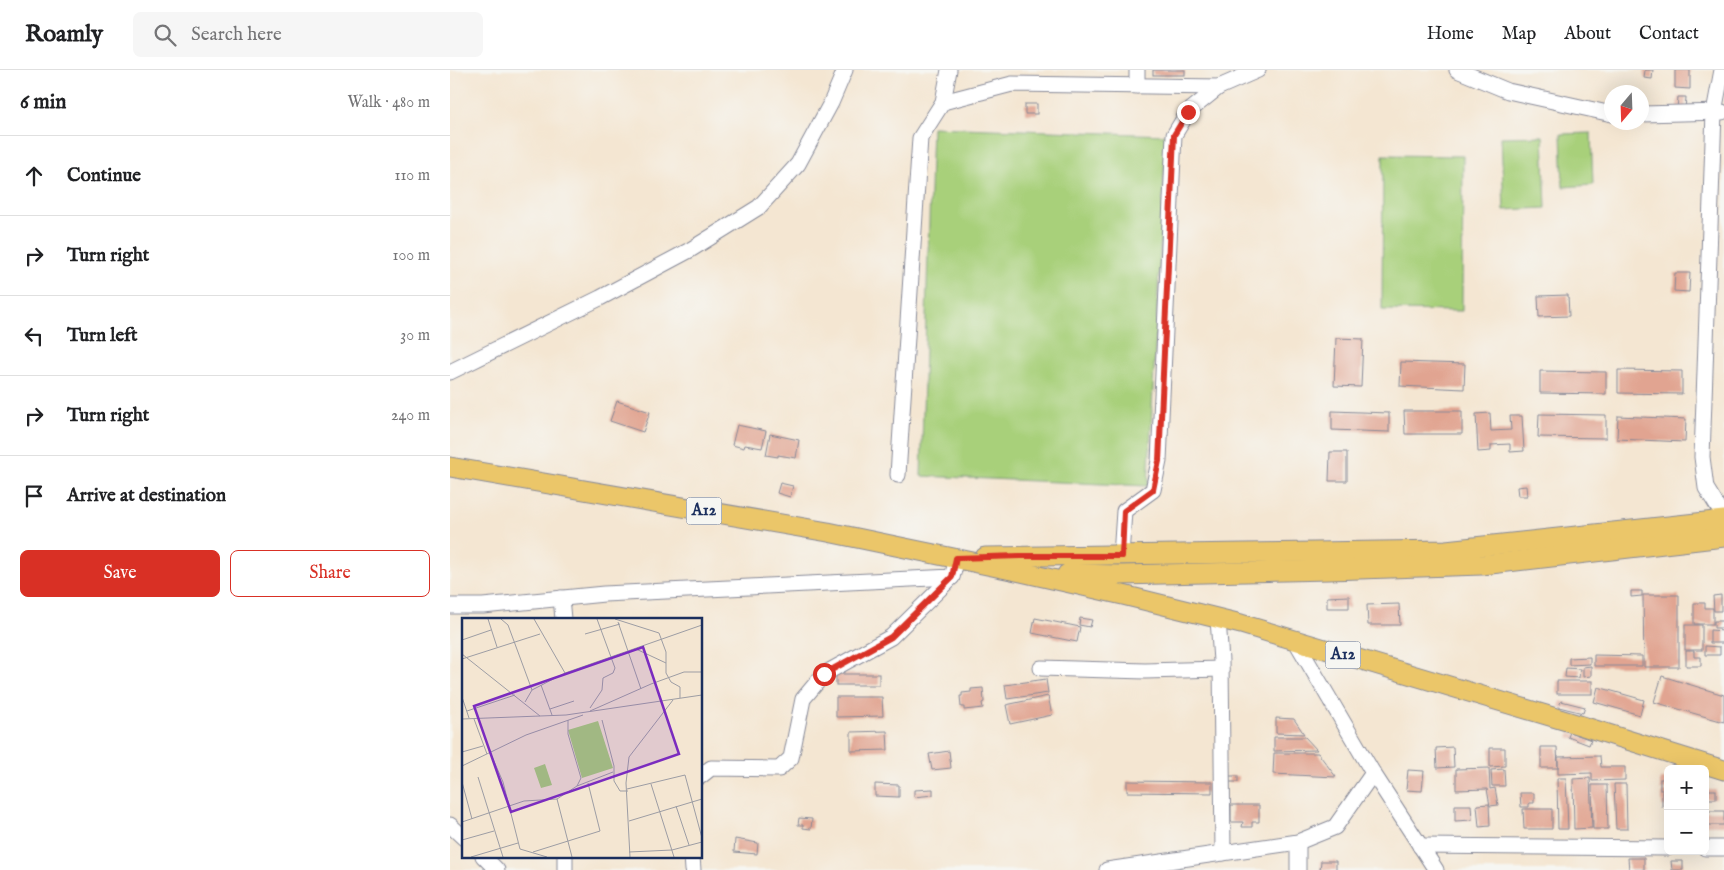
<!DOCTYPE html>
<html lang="en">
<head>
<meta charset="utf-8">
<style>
  body { margin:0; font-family:"IM FELL English",serif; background:#f6f6f6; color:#202124 }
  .controls { position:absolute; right:15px; bottom:15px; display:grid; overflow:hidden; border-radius:8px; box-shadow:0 5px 20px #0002 }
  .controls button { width:45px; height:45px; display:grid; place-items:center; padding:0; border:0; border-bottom:1px solid #e0e0e0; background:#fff; color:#202124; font:25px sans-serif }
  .compass { position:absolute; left:1154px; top:15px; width:45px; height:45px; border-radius:50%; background:#fff; box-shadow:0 5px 20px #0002; rotate:199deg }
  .stop { position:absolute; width:15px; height:15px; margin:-11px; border:4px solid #d93025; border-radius:50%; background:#fff }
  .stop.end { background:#d93025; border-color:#fff; box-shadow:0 1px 5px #0008 }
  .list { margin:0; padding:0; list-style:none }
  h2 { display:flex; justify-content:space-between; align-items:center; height:65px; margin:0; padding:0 20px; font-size:21px }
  h2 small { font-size:16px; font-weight:400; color:#757577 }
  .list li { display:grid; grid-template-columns:32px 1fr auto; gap:15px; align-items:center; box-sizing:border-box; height:80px; padding:0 20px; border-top:1px solid #e0e0e0 }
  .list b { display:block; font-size:19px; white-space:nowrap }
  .list em { font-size:16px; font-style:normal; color:#757577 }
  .actions { display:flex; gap:10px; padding:15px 20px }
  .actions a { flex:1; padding:11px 0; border:1px solid #d93025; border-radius:8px; text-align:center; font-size:18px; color:#d93025 }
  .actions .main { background:#d93025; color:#fff }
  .icon { flex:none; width:28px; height:28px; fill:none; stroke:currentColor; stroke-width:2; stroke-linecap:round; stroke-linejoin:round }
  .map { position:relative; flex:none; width:1274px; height:800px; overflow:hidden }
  header { display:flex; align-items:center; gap:30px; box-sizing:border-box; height:70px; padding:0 25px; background:#fff; border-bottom:1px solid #e0e0e0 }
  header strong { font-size:24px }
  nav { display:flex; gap:28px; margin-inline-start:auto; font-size:18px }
  .search { width:350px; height:45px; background:#f6f6f6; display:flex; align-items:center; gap:12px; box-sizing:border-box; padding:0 18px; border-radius:8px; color:#757577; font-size:19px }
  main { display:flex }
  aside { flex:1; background:#fff }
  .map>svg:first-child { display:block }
  .pitch { fill:#a8d07a; stroke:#62806c }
  .building { fill:#e1a491 }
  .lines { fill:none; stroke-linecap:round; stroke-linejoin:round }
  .minor-casing { stroke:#888a98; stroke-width:17 }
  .major-casing { stroke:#888a98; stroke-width:21 }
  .minor { stroke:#fff; stroke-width:15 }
  .major { stroke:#ebc669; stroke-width:19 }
  .route { stroke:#d93025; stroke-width:6 }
  .labels { text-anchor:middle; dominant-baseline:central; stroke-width:5; stroke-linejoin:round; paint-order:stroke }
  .shield { fill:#f6f6f2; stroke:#5d6b8a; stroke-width:1 }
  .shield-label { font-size:16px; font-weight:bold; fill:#1b2f5e }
  .inset-road { fill:none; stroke:#9d9da4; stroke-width:1 }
  .view { fill:#7b2cbf; fill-opacity:0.15; stroke:#7b2cbf; stroke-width:2.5 }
  .inset-edge { fill:none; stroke:#1b2f5e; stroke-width:2.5 }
</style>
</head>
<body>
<header>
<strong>Roamly</strong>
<div class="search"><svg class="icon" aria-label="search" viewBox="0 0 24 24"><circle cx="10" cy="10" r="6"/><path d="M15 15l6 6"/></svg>Search here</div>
<nav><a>Home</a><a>Map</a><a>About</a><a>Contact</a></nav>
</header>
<main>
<aside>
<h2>6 min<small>Walk · 480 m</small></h2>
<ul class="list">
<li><svg class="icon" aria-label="ahead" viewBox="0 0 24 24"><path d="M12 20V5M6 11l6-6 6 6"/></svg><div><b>Continue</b></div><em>110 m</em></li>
<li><svg class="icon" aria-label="right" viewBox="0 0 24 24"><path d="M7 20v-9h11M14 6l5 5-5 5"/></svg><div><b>Turn right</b></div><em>100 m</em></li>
<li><svg class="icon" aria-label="left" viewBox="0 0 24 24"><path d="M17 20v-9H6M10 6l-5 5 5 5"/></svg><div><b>Turn left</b></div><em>30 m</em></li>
<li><svg class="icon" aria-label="right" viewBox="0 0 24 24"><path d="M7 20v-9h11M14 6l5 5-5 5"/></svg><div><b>Turn right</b></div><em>240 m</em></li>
<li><svg class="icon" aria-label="arrive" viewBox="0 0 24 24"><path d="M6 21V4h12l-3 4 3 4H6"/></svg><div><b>Arrive at destination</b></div></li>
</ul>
<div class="actions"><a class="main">Save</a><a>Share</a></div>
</aside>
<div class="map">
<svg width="1274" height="800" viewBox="0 0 1274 800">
  <rect width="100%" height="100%" fill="#f6f6f2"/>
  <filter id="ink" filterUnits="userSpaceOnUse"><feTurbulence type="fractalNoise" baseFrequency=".02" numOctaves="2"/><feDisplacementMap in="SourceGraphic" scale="10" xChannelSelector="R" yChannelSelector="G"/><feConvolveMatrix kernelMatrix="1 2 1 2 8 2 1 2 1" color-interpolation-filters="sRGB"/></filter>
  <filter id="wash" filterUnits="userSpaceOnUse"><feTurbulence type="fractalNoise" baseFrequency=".0096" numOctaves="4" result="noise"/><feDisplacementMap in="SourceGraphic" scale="20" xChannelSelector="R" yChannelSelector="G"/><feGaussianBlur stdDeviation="1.12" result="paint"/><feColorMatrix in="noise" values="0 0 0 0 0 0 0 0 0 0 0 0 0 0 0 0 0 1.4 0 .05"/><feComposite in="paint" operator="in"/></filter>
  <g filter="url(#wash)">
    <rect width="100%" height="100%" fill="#f4e6d2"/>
    <g class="pitch">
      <path d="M482,57L716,65L698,416L471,406Z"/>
      <path d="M1141,63L1143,115L1113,117L1111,64Z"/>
      <path d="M1093,66L1096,138L1054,140L1051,67Z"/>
      <path d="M933,85L1013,86L1012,241L932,240Z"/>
    </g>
    <g id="blocks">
      <g class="building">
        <rect x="703" y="0" width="32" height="5"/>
        <path d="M1195,0H1203L1202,9L1194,8Z"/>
        <path d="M1225,0H1240V19L1225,18Z"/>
        <path d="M1228,27H1236L1235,41L1227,40Z"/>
        <rect x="575" y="34" width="12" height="10"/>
        <path d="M1225,203H1240L1239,222L1224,221Z"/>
        <path d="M1118,225L1119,246L1089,247L1088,226Z"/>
        <path d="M886,268L913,269L911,317L884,316Z"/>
        <path d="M951,292L1015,294L1014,319L950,316Z"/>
        <path d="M1168,300L1232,301V324L1168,323Z"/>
        <path d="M1090,301L1156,302V324L1090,323Z"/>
        <path d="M167,331L200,342L193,362L160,351Z"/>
        <path d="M882,341L939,343V362L882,360Z"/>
        <path d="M954,341H1012V364H955Z"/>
        <path d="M1040,343L1041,361L1061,360L1060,346H1072L1074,381L1060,382V374L1041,375V381L1028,382L1026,344Z"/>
        <path d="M1089,344L1156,345V368L1088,367Z"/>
        <path d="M1168,346L1236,349L1235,372L1167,369Z"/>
        <path d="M287,355L316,361L312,378L295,375L294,378L282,375Z"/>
        <path d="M320,364L349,370L346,388L328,385V387L316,385Z"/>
        <path d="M880,382H897V411H879Z"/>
        <path d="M330,413L343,416L340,427L327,423Z"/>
        <path d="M1076,416L1077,426H1068L1067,417Z"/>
        <path d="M1181,521H1192V526L1181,527Z"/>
        <path d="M1193,525H1229V597H1194Z"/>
        <path d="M1271,525V541H1264L1263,526Z"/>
        <path d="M899,526V538H877V527Z"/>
        <path d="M1244,533H1255V538H1263V554H1244Z"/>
        <path d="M949,534L950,555H918L917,535Z"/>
        <path d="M585,548L630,557L627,572L582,563Z"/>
        <path d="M630,548L642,550L640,557L629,555Z"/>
        <path d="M1264,551H1274L1273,558H1264Z"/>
        <rect x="1235" y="555" width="17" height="25"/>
        <path d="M1260,560L1274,561V573H1260Z"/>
        <path d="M1255,576L1270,577V585H1255Z"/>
        <path d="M1236,581H1244V587H1251V596H1236Z"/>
        <path d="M1144,585L1192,586V596H1144Z"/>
        <path d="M1140,587V594L1119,595V588Z"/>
        <path d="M1141,596V606L1133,607V597Z"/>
        <path d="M1116,598L1130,599L1129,608L1115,607Z"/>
        <rect x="386" y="604" width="43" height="11"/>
        <path d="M1212,606L1274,625V652L1204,632Z"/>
        <path d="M596,609L598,623L557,629L555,615Z"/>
        <rect x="1107" y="611" width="35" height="13"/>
        <path d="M1148,617L1194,630L1190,645L1144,632Z"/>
        <path d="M533,618L534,632L532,633L533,638L514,640V637H511L510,626H512V623L521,622V619Z"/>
        <path d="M598,626L602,645L560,654L556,635Z"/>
        <path d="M386,627H432L433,646L386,647Z"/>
        <path d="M1111,631L1135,637L1133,643L1109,637Z"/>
        <path d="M826,648L844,649L854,664L826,663Z"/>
        <path d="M437,661L438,680L401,681V662Z"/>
        <path d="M1120,662L1141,670L1139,675L1118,667Z"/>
        <path d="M824,667H855L867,680L824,681Z"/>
        <path d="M1003,677L1004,697L987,698L986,678Z"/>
        <path d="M1091,677H1107L1108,698H1091Z"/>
        <path d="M1040,678H1055V696L1040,697Z"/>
        <path d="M499,681L501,698L482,700L479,684Z"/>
        <path d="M824,683H868L886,707L823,704Z"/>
        <path d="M1150,686L1151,697H1175V710L1142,711V703L1108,704V687Z"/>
        <path d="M1039,698L1040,719L1045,718L1048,735L1040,736L1037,719L1006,720V699Z"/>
        <path d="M1054,699L1055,716H1042L1041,700Z"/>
        <path d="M958,700L974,701L972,721L956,720Z"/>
        <rect x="779" y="706" width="9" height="6"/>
        <path d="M1107,708H1116L1118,759H1108Z"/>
        <path d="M1140,708L1142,758L1124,759L1123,709Z"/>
        <rect x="1210" y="709" width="8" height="11"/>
        <path d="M677,711L762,712V723L677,722Z"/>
        <path d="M425,714L449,715V727L425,726Z"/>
        <path d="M1164,714H1176L1177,759H1166Z"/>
        <path d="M1142,715H1157L1158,759H1143Z"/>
        <path d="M483,719V725L464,727V720Z"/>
        <rect x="1255" y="720" width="11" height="9"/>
        <rect x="1212" y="722" width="6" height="14"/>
        <path d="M1070,723H1084V733H1079V737H1071Z"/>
        <path d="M1039,734L1040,756L1029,757L1027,735Z"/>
        <path d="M781,735H809V752H802V757H792L793,752H781Z"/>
        <path d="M1005,735H1021L1022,750L1005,751Z"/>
        <path d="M1073,739H1102V759H1074Z"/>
        <rect x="1255" y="741" width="19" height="14"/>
        <path d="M349,748L362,749L361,759L353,758V755H348Z"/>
        <path d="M285,769L308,773L307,784L284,782Z"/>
        <path d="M1178,788H1194V800H1179Z"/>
        <path d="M871,791H886V800H870Z"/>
        <path d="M1221,791H1233V800H1222Z"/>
      </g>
    </g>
  </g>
  <g filter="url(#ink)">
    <use href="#blocks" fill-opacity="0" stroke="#888a98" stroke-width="1"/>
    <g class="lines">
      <g class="minor-casing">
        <g id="minor">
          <path d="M1007,0L1058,21L1162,44"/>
          <path d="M1272,0L1264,42L1252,387L1256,418L1274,447"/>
          <path d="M687,16V0"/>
          <path d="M493,32L562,14L769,17"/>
          <path d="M1192,44L1272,42"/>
          <path d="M0,302L150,228L240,180L309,137L348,94L381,33L395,0"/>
          <path d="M448,405L470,68L493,32L499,0"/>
          <path d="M671,486L674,441L703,420L709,391L724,65L738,42L769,17L808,0"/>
          <path d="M111,528L113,549"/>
          <path d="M0,536H33L154,524L502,507L507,489"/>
          <path d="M768,549L771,591L773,783"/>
          <path d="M845,570L923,703L986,800"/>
          <path d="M591,598L695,601L771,599"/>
          <path d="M251,706L261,698L329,699L341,688L353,629L374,604L441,567L502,507"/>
          <path d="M0,755L14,768"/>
          <path d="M848,772V800"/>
          <path d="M970,776L1218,778"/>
          <path d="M1255,778H1274"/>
          <path d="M33,786L47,800"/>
          <path d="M242,786L243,800"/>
          <path d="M115,800V786"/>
          <path d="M657,800L848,772L885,757L923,703"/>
        </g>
      </g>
      <g class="major-casing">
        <g id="major">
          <path d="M0,397L378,462L571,502L673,525L791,554L1123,653L1274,700"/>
          <path d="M535,487L996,480L1274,450"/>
          <path d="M617,504L671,505L879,500L1032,495L1274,467"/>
        </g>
      </g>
      <use href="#minor" class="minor"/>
      <use href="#major" class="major"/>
    </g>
  </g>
  <g class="lines" filter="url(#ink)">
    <path class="route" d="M374,604L441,567L502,507L506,488L570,486H672L674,441L703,420L709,391L724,65L738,42"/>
  </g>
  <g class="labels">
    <g class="shield">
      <rect x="236.5" y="427.5" width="35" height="27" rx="4"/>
      <rect x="875.5" y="571.5" width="35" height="27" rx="4"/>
    </g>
    <g class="shield-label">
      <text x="254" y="441">A12</text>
      <text x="893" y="585">A12</text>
    </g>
  </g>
  <g transform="translate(12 548)">
    <rect width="240" height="240" fill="#f4e6d2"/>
    <path d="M136,103L151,150L120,160L106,112ZM83,146L90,167L79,170L72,150Z" fill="#a8d07a"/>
    <path class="inset-road" d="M26,1L35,29M39,1L46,7L70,72M72,1L103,55M153,1L197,15L204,34V55L209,64L218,69V80M156,4L179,71M123,16L158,6M0,22L29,12M174,31L204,45M0,36L78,98M0,41L78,16M79,67L90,97M0,79L7,100M63,84L70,72L103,55L240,7M128,90L140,72L141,60L151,55L153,50L135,1M88,91L112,83M5,93L53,77M128,93L189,66L222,54H240M0,101L104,97L240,77M12,101L25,136M140,102L152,148V163L158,173H166M0,134L21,128M28,134L41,164L58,231L85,239M0,148L64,117L121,97M16,159L41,239M0,164L10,201M189,166L212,239M115,168L151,154M165,171L223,157L240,220M95,181L110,239M214,188L227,227M167,203L240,181M0,204L62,183L95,181L115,168L119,160L106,116V102M0,222L32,213M71,234L138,213L126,165M167,234L210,232L240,224M9,239L56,225M168,239L164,165L167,139L211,82"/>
    <path class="view" d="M181,29L217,136L49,194L12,88Z"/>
    <rect width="240" height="240" class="inset-edge"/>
  </g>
</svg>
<div class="controls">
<button>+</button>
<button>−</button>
</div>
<svg class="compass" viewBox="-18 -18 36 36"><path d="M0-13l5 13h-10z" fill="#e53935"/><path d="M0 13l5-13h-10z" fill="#757577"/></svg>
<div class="stop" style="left:374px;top:604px"></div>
<div class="stop end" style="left:738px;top:42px"></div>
</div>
</main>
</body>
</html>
